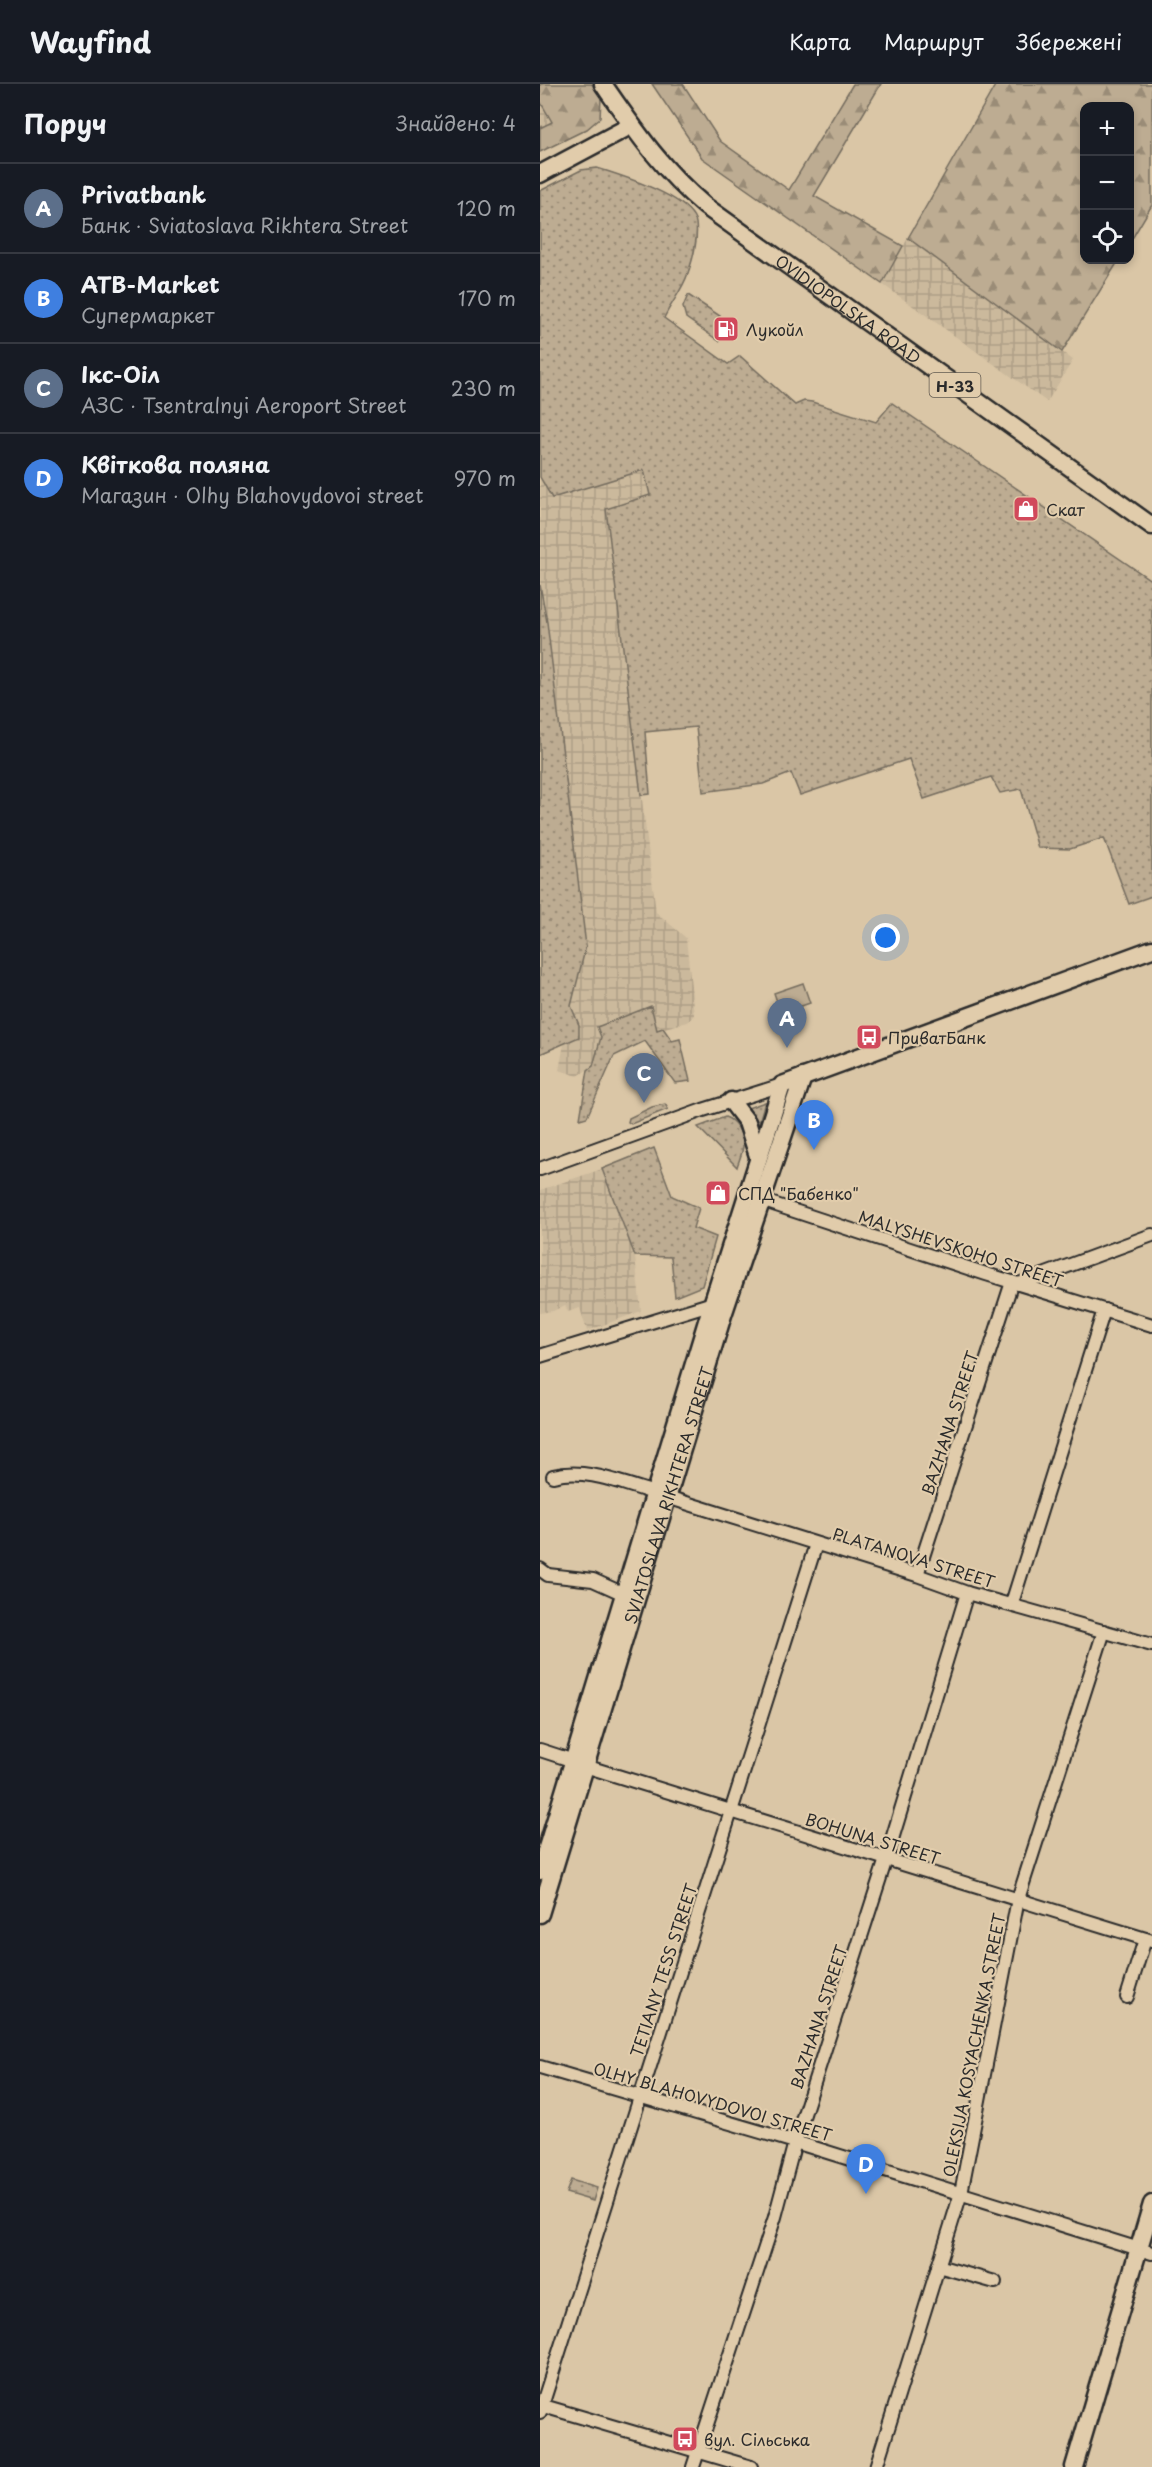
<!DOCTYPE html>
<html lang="uk">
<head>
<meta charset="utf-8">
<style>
  body { margin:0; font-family:"Playpen Sans",sans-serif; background:#20242c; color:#f1f3f6 }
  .controls { position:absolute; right:18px; top:18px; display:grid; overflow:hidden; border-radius:12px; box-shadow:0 3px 9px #0003 }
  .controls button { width:54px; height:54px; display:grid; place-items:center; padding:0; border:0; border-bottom:2px solid #363941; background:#171b24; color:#f1f3f6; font:30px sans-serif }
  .you { position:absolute; left:346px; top:854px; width:21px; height:21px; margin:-15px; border:4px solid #fff; border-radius:50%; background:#1a73e8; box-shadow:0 0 0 9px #1a73e833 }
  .badge { display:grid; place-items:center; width:39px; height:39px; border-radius:50%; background:#b45309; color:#fff; font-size:20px; font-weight:700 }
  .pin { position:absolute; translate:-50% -50px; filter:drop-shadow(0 2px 3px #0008) }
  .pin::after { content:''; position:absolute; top:32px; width:21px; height:18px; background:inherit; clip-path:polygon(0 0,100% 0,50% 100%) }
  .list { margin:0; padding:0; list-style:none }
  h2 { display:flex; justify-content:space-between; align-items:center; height:78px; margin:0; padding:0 24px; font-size:26px }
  h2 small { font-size:20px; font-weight:400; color:#9ea1a6 }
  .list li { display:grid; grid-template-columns:39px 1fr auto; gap:18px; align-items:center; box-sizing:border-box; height:90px; padding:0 24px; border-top:2px solid #363941 }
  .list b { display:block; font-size:22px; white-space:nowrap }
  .list p { margin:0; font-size:20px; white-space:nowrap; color:#9ea1a6 }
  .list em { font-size:20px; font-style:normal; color:#9ea1a6 }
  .icon { flex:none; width:33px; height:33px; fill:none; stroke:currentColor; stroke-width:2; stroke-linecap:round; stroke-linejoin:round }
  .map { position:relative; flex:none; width:612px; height:2383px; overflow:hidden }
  header { display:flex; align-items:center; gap:36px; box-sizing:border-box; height:84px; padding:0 30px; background:#171b24; border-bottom:2px solid #363941 }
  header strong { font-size:28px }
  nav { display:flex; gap:33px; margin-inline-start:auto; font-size:21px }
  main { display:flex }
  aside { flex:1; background:#171b24 }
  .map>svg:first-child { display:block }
  .industrial { fill:url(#industrial-grid) }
  .grass { fill:url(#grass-dots); stroke:#746c5e; stroke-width:1.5 }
  .forest { fill:url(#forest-firs); stroke:#746c5e; stroke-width:1.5 }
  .pitch { fill:#bdac92; stroke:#746c5e; stroke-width:1.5 }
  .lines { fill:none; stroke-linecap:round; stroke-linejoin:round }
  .minor-casing { stroke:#2b2b2b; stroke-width:16 }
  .major-casing { stroke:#2b2b2b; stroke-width:21 }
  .minor { stroke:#e1ccab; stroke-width:12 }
  .major { stroke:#e1ccab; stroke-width:16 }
  .labels { text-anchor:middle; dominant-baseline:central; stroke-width:4.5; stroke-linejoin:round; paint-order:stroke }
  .shield { fill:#e1ccab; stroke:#625b51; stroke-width:1.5 }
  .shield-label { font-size:15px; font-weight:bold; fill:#2b2b2b }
  .street-label { font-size:16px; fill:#2b2b2b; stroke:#e1ccab }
  .poi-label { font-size:16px; fill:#2b2b2b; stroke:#e1ccab; text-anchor:start }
</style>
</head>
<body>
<header>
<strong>Wayfind</strong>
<nav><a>Карта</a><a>Маршрут</a><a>Збережені</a></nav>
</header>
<main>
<aside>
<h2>Поруч<small>Знайдено: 4</small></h2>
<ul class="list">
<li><span class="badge" style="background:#5c6f8a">A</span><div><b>Privatbank</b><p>Банк · Sviatoslava Rikhtera Street</p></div><em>120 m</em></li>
<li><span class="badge" style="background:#3f7fe0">B</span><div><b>ATB-Market</b><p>Супермаркет</p></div><em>170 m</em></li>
<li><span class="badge" style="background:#5c6f8a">C</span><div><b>Ікс-Оіл</b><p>АЗС · Tsentralnyi Aeroport Street</p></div><em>230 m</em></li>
<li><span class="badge" style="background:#3f7fe0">D</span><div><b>Квіткова поляна</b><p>Магазин · Olhy Blahovydovoi street</p></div><em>970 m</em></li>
</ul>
</aside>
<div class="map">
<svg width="612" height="2383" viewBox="0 0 612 2383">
  <defs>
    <pattern id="industrial-grid" width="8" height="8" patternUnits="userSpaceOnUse" patternTransform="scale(1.5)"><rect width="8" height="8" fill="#cbb99c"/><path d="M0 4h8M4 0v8" fill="none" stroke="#ae9f87"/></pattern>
    <pattern id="grass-dots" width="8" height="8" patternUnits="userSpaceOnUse" patternTransform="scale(1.5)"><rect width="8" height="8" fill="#bdac92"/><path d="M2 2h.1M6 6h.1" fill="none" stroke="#9a8c77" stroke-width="1.8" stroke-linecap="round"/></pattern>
    <pattern id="forest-firs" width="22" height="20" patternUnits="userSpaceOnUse" patternTransform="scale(1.5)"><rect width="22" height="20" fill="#bdac92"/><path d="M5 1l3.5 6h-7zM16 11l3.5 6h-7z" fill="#9a8c77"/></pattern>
  </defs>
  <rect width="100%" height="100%" fill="#dac6a6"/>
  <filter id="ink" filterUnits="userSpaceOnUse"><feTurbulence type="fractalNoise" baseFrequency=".0167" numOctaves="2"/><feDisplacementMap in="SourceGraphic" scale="12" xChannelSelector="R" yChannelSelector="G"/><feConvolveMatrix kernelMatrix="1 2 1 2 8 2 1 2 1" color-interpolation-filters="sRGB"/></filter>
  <g filter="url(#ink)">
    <g class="industrial">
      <path d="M0,17L12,38L0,44Z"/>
      <path d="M368,154L533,276L507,318L342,200Z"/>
      <path d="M104,386L110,411L66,425L116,828L146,854L154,931L148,938L117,946L112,923L57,944L61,953L53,982L38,992L19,986L24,960L39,953V941L31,923L7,538L0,501V393L12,414Z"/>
      <path d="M62,1085L95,1172L101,1227L47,1247L40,1224L28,1228L25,1221L13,1227L0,1229V1106Z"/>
    </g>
    <g class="grass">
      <path d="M57,84C80,91 152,113 156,139C158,154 153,175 148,189C143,205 131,219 124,234L188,280L200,272L255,321L264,317L272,318L336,338L352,319L612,497V812L589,820L564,754L530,765L498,764L481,705L460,709L451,693L384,715L369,675L260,711L251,689L223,700L163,708L156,643L105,648L110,710L101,711L66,425L110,411L104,386L12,414L0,393V107L41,86Z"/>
      <path d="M148,211L180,232L176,238L181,241L178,250L182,253L179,257L146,234L143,223Z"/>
      <path d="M0,501L7,538L46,862L31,922L39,941V953L0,970Z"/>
      <path d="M111,922L117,946L123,944L132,957L140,955L150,997L135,999L105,957L74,972L47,1033L40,1035L48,986L53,982L61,953L57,943Z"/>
      <path d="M225,1018L216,1048L205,1025Z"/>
      <path d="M125,1020L128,1025L91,1040L88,1038L89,1034L112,1023Z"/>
      <path d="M185,1033C195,1036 202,1048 203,1059C204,1066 199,1076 197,1083L158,1043Z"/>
      <path d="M114,1064L132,1112L159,1124L153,1144L176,1153L162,1202L135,1213L131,1173L95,1172L62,1085Z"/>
      <path d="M31,2096L57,2104L53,2117L26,2109Z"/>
    </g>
    <g class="forest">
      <path d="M0,0H52L61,14L60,34L47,45L0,68V44L12,38L0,17Z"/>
      <path d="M112,0H143L180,57L249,106L313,0H341L274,112L363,162L342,200L162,74Z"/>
      <path d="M456,0H612V121L590,158V22H544V176H579L522,268L368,154Z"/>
    </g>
    <path class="pitch" d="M263,899L270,919L241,929L234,909Z"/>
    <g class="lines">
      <g class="minor-casing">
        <g id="minor">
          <path d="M0,1085L163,1026L242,1001"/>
          <path d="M221,1116L446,1190L612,1241"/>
          <path d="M479,1200L612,1151"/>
          <path d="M0,1272L173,1219"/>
          <path d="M13,1392C47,1383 82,1400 115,1409"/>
          <path d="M127,1413L377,1491L427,1509L612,1561"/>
          <path d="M0,1485L8,1491L53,1496L84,1510"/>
          <path d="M377,1491L472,1198"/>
          <path d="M472,1519L564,1226"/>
          <path d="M0,1666L34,1677"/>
          <path d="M45,1682L612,1857"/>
          <path d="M587,1913L605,1855"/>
          <path d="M0,1983L255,2058L612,2169"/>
          <path d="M398,2182L455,2198"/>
          <path d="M0,2321L211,2383"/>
          <path d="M0,2328L276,1460"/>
          <path d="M153,2383L235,2133L255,2058L346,1775L427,1509"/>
          <path d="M336,2383L421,2109L478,1815L564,1547"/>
        </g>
      </g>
      <g class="major-casing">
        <g id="major">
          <path id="s1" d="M63,0C95,46 121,85 165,122L612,442"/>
          <path d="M0,90L92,41"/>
          <path d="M191,1017L207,1038L218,1072"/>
          <path d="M0,1787L170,1227L242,1001L612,865"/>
          <path id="s2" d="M0,1830L183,1231L263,993"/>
          <path d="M534,2383L612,2120"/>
        </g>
      </g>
      <use href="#minor" class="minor"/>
      <use href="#major" class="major"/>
    </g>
  </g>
  <defs>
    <g id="fuel-square" transform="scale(1.35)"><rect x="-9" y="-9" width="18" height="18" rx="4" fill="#d1495b" stroke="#e1ccab"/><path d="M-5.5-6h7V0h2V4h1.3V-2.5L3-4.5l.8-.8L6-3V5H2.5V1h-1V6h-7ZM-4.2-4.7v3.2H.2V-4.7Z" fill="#fff"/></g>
    <g id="shop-square" transform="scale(1.35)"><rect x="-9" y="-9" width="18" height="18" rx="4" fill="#d1495b" stroke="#e1ccab"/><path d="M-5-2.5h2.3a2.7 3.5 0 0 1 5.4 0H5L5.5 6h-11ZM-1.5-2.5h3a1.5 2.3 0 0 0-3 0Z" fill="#fff"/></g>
    <g id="bus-square" transform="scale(1.35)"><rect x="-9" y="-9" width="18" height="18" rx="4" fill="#d1495b" stroke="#e1ccab"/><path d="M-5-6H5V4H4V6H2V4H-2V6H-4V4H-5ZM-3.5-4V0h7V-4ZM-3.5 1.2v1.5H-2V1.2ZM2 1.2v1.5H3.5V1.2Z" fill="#fff"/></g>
  </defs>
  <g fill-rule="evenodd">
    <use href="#fuel-square" x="186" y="245"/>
    <use href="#shop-square" x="486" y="425"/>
    <use href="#bus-square" x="329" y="953"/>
    <use href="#shop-square" x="178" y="1109"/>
    <use href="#bus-square" x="145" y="2355"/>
  </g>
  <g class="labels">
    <rect class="shield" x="389.5" y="289" width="51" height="24" rx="4.5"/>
    <g class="shield-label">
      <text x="415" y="301">Н-33</text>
    </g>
    <g class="street-label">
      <text stroke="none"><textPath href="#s1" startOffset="336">OVIDIOPOLSKA ROAD</textPath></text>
      <text transform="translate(421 1164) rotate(18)">MALYSHEVSKOHO STREET</text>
      <text transform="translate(409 1339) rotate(-72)">BAZHANA STREET</text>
      <text stroke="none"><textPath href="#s2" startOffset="438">SVIATOSLAVA RIKHTERA STREET</textPath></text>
      <text transform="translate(374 1473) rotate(17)">PLATANOVA STREET</text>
      <text transform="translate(333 1754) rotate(17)">BOHUNA STREET</text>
      <text transform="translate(123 1886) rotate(-72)">TETIANY TESS STREET</text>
      <text transform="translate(278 1933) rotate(-72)">BAZHANA STREET</text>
      <text transform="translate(433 1961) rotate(-79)">OLEKSIJA KOSYACHENKA STREET</text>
      <text transform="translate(173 2017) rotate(16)">OLHY BLAHOVYDOVOI STREET</text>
    </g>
    <g class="poi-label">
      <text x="206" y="245">Лукойл</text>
      <text x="506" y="425">Скат</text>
      <text x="348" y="953">ПриватБанк</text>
      <text x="198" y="1109">СПД "Бабенко"</text>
      <text x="164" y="2355">вул. Сiльська</text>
    </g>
  </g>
</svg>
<div class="controls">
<button>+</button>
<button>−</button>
<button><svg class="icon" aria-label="locate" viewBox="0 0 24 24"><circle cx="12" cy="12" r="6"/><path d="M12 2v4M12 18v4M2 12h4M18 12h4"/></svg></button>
</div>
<div class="you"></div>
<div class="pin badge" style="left:247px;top:964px;background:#5c6f8a">A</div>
<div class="pin badge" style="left:274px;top:1066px;background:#3f7fe0">B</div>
<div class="pin badge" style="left:104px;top:1019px;background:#5c6f8a">C</div>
<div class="pin badge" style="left:326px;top:2110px;background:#3f7fe0">D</div>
</div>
</main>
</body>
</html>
